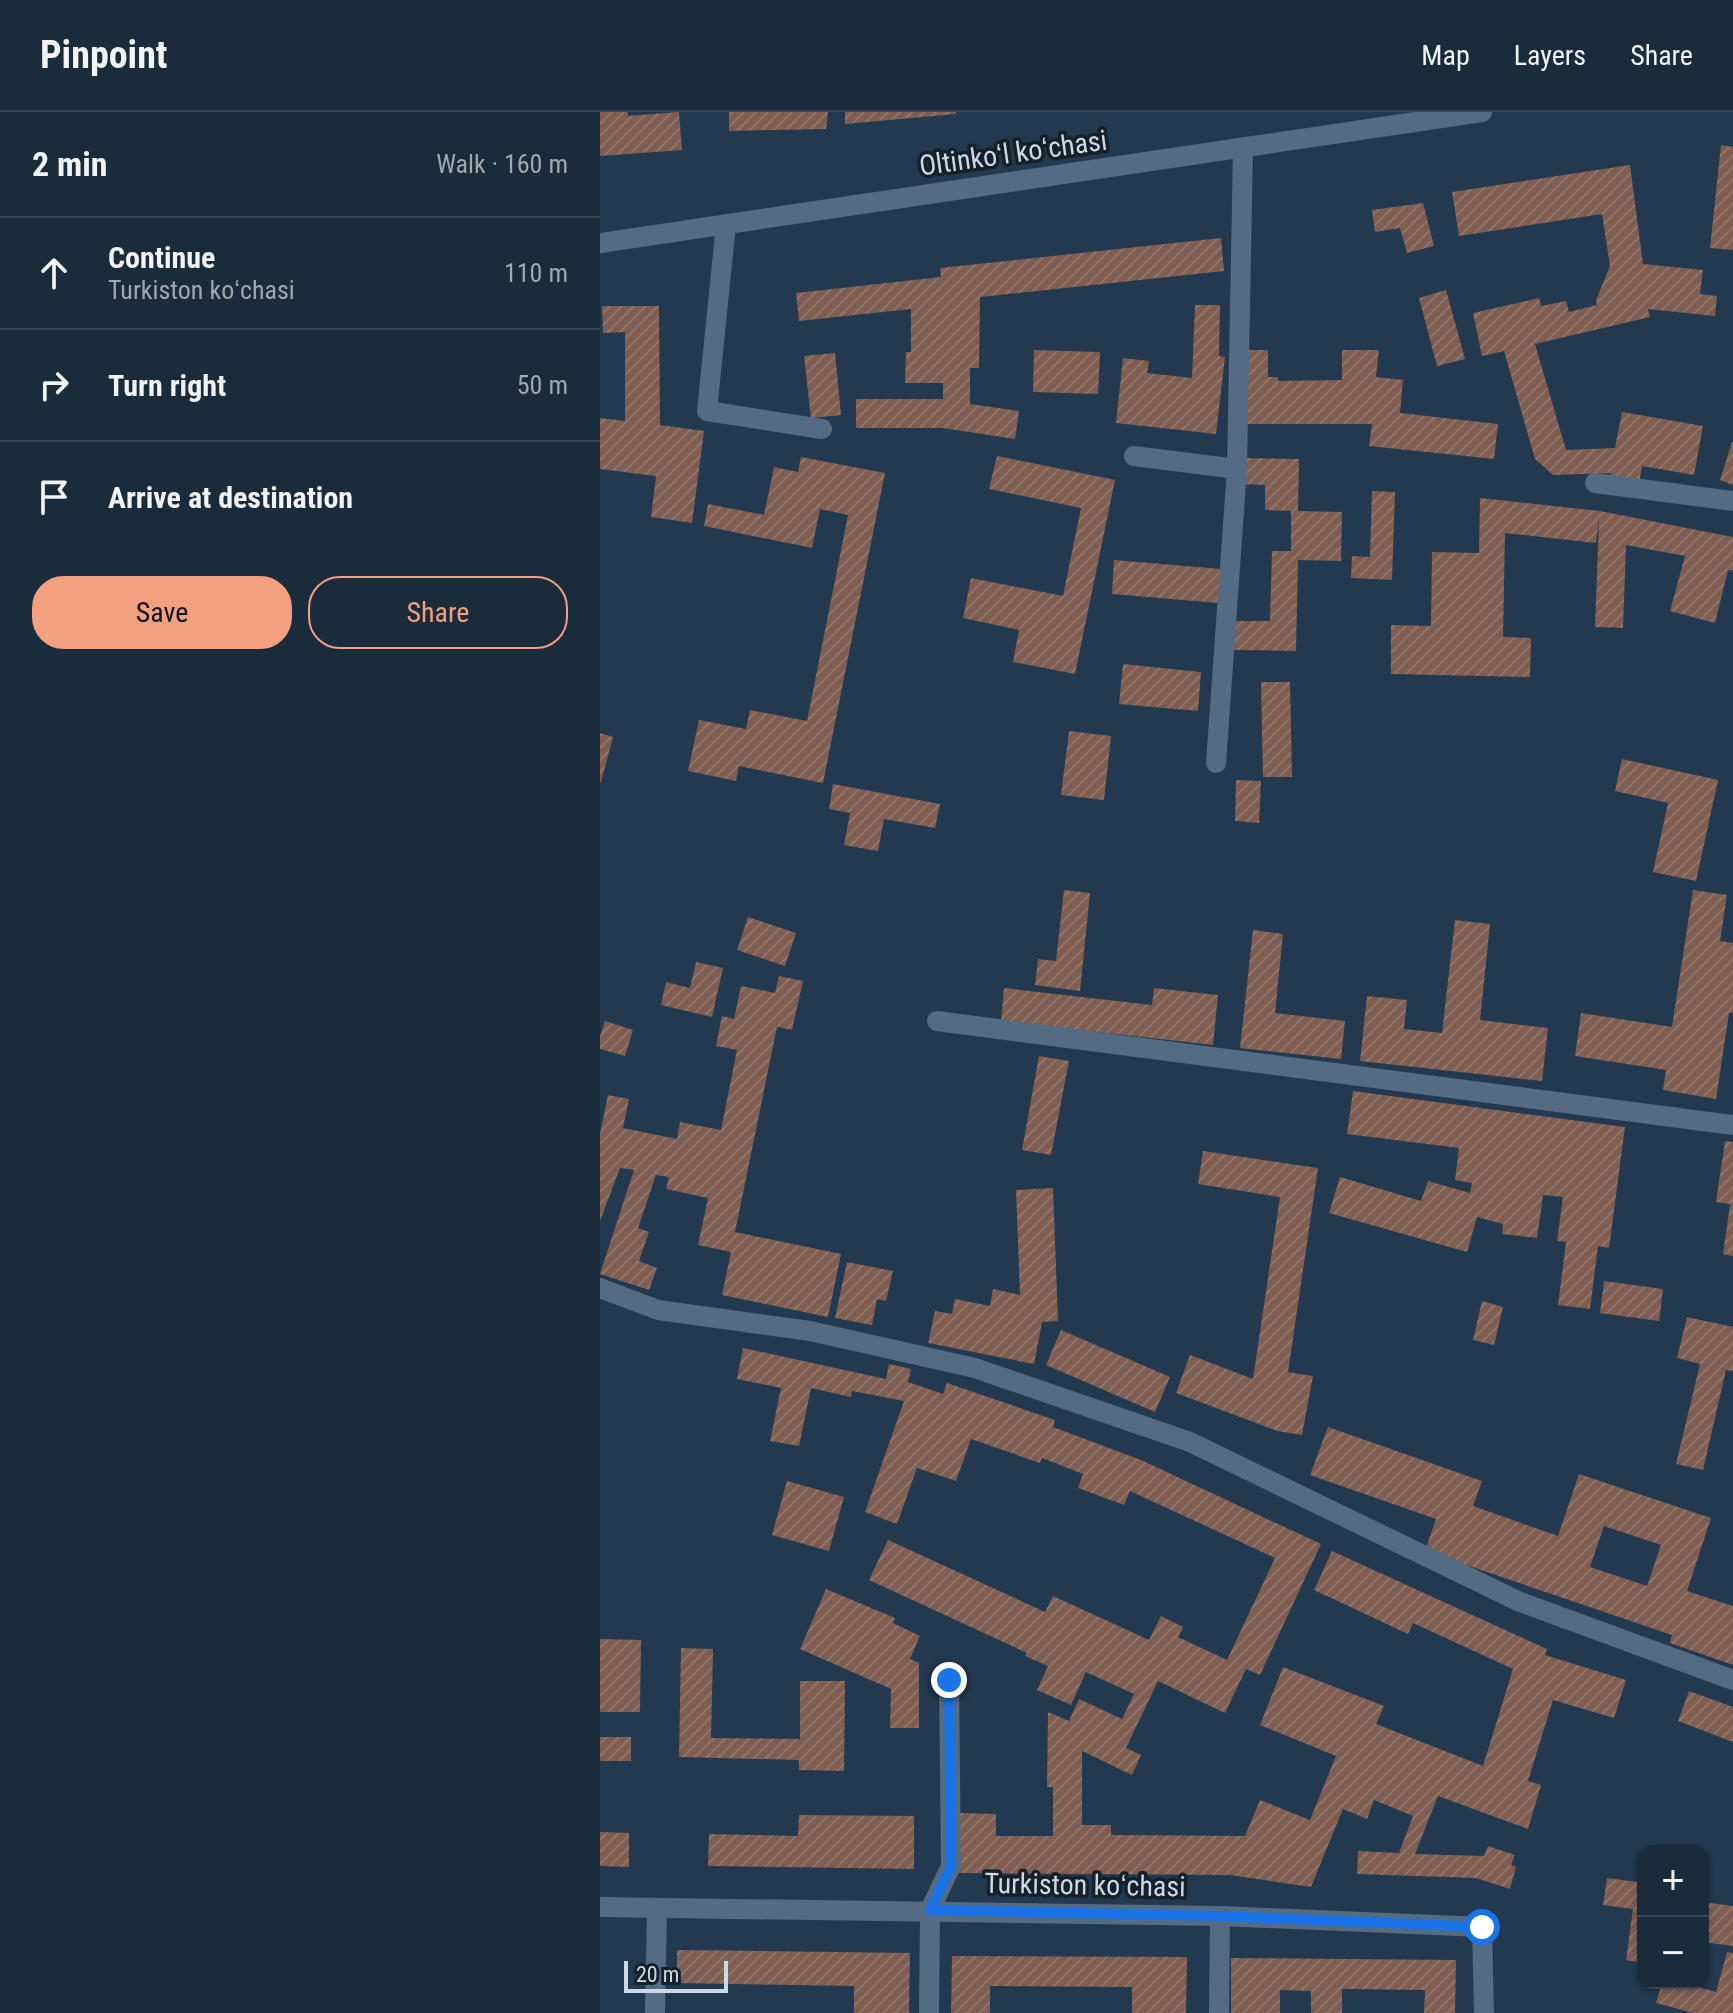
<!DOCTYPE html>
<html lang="en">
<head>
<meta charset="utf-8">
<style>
  body { margin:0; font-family:"Roboto Condensed",sans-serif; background:#233342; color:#f1f3f6 }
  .controls { position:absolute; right:24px; bottom:24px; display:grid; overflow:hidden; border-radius:16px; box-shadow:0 2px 6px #0004 }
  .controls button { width:72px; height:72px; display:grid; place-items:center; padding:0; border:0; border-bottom:2px solid #384755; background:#1a2b3b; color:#f1f3f6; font:40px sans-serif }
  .scale { position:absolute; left:24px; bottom:20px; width:104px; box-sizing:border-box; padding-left:8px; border:4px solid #ccdae7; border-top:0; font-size:22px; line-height:28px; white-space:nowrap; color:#ccdae7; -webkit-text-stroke:6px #152029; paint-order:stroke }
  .stop { position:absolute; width:24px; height:24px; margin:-18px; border:6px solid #1a73e8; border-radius:50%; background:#fff }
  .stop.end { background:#1a73e8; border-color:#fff; box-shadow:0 2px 8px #0008 }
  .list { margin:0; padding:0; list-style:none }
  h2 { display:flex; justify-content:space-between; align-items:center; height:104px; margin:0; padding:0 32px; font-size:34px }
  h2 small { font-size:26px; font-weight:400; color:#9fa7af }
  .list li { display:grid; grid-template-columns:52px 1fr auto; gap:24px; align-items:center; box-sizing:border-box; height:112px; padding:0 32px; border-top:2px solid #384755 }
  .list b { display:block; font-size:30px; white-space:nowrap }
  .list p { margin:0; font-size:26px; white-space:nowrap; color:#9fa7af }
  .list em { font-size:26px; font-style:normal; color:#9fa7af }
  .actions { display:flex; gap:16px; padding:24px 32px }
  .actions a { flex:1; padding:18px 0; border:2px solid #f2a07f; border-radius:32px; text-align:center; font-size:28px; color:#f2a07f }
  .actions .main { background:#f2a07f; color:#111 }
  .icon { flex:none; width:44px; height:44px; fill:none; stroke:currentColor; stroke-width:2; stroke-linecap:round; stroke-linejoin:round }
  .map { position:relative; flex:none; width:1133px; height:1901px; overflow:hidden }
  header { display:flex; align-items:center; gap:48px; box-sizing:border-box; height:112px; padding:0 40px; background:#1a2b3b; border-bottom:2px solid #384755 }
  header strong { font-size:38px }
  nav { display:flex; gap:44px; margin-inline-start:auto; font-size:28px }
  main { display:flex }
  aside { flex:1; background:#1a2b3b }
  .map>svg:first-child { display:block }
  .building { fill:url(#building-hatch); fill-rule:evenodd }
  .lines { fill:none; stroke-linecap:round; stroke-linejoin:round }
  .service { stroke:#536c84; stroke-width:20 }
  .minor { stroke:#536c84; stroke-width:20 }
  .secondary { stroke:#536c84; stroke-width:20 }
  .route { stroke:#1a73e8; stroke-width:10 }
  .labels { text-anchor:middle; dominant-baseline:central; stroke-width:7; stroke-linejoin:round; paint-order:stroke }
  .street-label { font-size:28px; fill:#ccdae7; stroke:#152029 }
</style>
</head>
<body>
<header>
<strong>Pinpoint</strong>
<nav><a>Map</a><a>Layers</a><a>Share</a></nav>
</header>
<main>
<aside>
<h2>2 min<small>Walk · 160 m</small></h2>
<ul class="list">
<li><svg class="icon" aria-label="ahead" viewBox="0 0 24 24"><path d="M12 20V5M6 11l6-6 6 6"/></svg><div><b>Continue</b><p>Turkiston koʻchasi</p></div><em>110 m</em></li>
<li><svg class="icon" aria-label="right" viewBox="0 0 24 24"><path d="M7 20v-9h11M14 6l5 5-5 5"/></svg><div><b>Turn right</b></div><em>50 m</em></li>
<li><svg class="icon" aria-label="arrive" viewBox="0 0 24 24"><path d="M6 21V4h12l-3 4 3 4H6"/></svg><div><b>Arrive at destination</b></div></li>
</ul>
<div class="actions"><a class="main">Save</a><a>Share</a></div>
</aside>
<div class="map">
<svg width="1133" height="1901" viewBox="0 0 1133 1901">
  <defs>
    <pattern id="building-hatch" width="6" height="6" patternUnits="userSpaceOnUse" patternTransform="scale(2)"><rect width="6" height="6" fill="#7f5e51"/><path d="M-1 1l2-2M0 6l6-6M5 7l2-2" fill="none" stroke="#90746a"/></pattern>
  </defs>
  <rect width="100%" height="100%" fill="#22394f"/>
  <g class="building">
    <path d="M0,0H28V4L79,0L82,38L0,44Z"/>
    <path d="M129,0H228L226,17L129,19Z"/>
    <path d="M245,0H356V2L245,12Z"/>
    <path d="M1121,33L1133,35V138L1110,136Z"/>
    <path d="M1030,53L1043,152L1103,158L1100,182L1117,184L1115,204L1048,197L1050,205L935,232L966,338L1015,336L1022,300L1103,314L1094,363L1042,354L1039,371L1010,366L1011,361L953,363L935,347L904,239L882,244L873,201L939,186L941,194L966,189L969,200L997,193L996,188L1010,154L1002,102L859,124L852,80Z"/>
    <path d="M823,91L834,134L807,141L800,116L775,120L772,98Z"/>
    <path d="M621,126L624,159L380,185L379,256H370V292L419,299L415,327L343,316H256V287H343V271H305L306,240H311V197L199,209L196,181L341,165L340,156Z"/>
    <path d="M846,178L865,247L837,254L819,186Z"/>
    <path d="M595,193H620L619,244L625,245L616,322L516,311L523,246L549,249L547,261L592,266Z"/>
    <path d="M2,194H59L60,313L104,319L92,411L51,405L56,364L0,357V306L25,309V220L3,221Z"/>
    <path d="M434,238L500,240L498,282L433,280Z"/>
    <path d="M645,238H668V265H678V269L742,268V238H779L776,265L803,268L800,301L898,312L894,347L769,334L772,312H644Z"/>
    <path d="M235,241L241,303L211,306L204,244Z"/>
    <path d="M1132,330H1133V373L1120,368Z"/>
    <path d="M397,344L515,368L475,562L413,550L419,518L363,506L371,466L463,484L481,396L389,377Z"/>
    <path d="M201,345L285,361L223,671L139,654L136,669L88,659L99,608L146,617L150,598L207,609L248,403L220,397L212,436L104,414L108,392L164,403L174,355L198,360Z"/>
    <path d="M643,346L699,347L698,399L742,400L741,449L698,448L696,539L633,538L634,509H670L672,439H691V399L665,398V373L643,372Z"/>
    <path d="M772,379L795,380L792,468L751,466L752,444L770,445Z"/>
    <path d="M880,386L1000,399L1133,425V459L1128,458L1115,511L1070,499L1085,444L1026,433L1023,516L995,515L999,407L996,431L905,421L903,525L931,526L930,565L791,562V513L831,514L832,440L879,441Z"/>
    <path d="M514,448L621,457L618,491L512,482Z"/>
    <path d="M523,552L601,560L598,599L519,592Z"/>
    <path d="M661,570H690L692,665H663Z"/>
    <path d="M469,619L511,624L504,688L461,683Z"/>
    <path d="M0,621L13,625L1,670H0Z"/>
    <path d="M1022,647L1118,668L1096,769L1053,760L1068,691L1015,679Z"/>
    <path d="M636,668L661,669L659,711L635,709Z"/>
    <path d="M233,672L340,692L335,716L284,707L278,739L244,733L250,701L229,697Z"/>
    <path d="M464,778L490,781L480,879L435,873L438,847L456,849Z"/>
    <path d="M1093,778L1127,783L1120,829L1133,831V901H1129L1116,987L1063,978L1066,958L975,944L981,901L1072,915Z"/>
    <path d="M148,805L196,821L185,854L137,838Z"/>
    <path d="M855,808L890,812L880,908L948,916L942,969L760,949L767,884L807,888L804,917L842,921Z"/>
    <path d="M653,818L683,822L675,901L745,909L741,947L640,936Z"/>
    <path d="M96,850L123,856L112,905L61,893L66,870L90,876Z"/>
    <path d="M179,864L203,869L192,918L177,915L135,1120L241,1142L228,1205L122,1183L131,1140L98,1133L108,1086L66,1077L69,1065L56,1063L38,1116L49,1120L39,1149L57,1156L49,1178L0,1162L34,1058L20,1056L0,1109V1022L8,983L29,987L23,1016L77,1027L80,1010L121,1018L137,938L116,934L122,904L134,907L141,874L175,881Z"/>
    <path d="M404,876L552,893L554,876L618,883L613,933L401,909Z"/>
    <path d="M5,909L33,918L25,944L0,937V924Z"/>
    <path d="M439,944L469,949L451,1043L422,1038Z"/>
    <path d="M753,979L1025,1015L1009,1136L998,1134L990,1197L958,1193L966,1130L957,1129L963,1085L943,1083L937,1126L902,1122L903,1112L877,1105L867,1140L729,1101L740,1065L821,1089L828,1069L870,1081L872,1071L855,1068L859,1036L747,1022Z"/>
    <path d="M1125,1029L1133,1030V1144L1123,1142L1130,1092L1116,1090Z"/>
    <path d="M603,1039L718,1056L688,1260L713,1264L702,1323L677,1319L576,1281L590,1243L653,1267L680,1085L598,1072Z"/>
    <path d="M453,1076L458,1209L442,1210L434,1252L328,1231L335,1199L352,1202L355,1187L390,1194L393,1177L420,1183L416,1078Z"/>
    <path d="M247,1150L293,1159L286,1189L277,1187L272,1213L235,1206Z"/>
    <path d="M1004,1169L1063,1177L1059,1209L1000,1201Z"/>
    <path d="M882,1189L903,1195L894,1233L873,1228Z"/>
    <path d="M1087,1205L1133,1215V1259L1126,1258L1103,1358L1076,1352L1100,1252L1077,1246Z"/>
    <path d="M461,1218L570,1265L555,1300L446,1253Z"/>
    <path d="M143,1236L286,1267L289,1252L311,1257L308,1270L343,1282L347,1271L455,1308L453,1315L541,1348L721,1432L660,1563L646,1557L625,1601L558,1569L526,1636L541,1643L532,1663L482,1639V1713H511V1723L645,1724L660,1688L710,1708L736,1644L660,1613L683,1555L784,1594L776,1612L883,1654L913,1557L813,1511L808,1522L714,1478L732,1439L947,1537L945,1543L1026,1568L1014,1606L953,1588L928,1669L941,1673L928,1717L838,1684L815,1742L884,1744L888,1734L915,1743L911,1753L916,1755L910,1777L876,1766L757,1762L758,1739L799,1741L813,1704L774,1688L767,1707L743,1697L711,1775L630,1763L359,1761L360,1701L396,1702V1724H453V1675H447L448,1600L469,1609L479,1587L522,1607L534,1582L486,1560L471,1593L437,1578L448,1554L425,1544L427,1541L269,1468L288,1428L445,1500L453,1484L549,1528L561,1504L583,1515L578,1525L627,1548L675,1446L530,1379L524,1393L478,1376L483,1362L442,1346L440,1351L371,1327L356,1369L317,1356L297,1412L265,1400L304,1289L252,1279L251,1285L211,1276L199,1334L170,1329L181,1276L137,1267Z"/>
    <path d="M728,1315L882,1369L873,1394L958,1424L979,1362L1111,1406L1087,1479L1133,1494V1553L1070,1531L1072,1523L825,1439L836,1407L710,1363ZM1004,1414L1061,1433L1047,1474L990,1455Z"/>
    <path d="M187,1369L244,1385L229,1439L172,1423Z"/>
    <path d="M226,1477L295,1506L293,1511L320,1524L310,1547L319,1551V1616H290L291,1577L200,1537Z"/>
    <path d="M0,1527L41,1528L40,1600H0Z"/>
    <path d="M81,1536L113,1537L111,1626L200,1627V1569H245L244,1659L199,1658V1648L79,1645Z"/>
    <path d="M1089,1579L1133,1595V1630L1078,1609Z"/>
    <rect x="0" y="1625" width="31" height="24"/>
    <path d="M199,1703L314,1704V1757L108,1754L109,1722L198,1724Z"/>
    <path d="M0,1720L29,1721V1755L0,1754Z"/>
    <path d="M1041,1741H1043V1851L1026,1848L1033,1797L1003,1793L1007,1766L1037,1770Z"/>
    <path d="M1103,1790L1133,1794V1834L1103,1830Z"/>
    <path d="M77,1838L310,1841L309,1901H254V1874L77,1871Z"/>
    <path d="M1127,1840L1133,1841V1901H1093L1056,1891L1062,1871H1083L1116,1880Z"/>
    <path d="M352,1844L587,1845L586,1901H532V1875L390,1874V1901H351Z"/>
    <path d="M631,1846L856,1848L855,1901H824L825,1878L742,1877V1901H711V1879L680,1878V1901H631Z"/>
  </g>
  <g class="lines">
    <g class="service">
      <path d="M126,112L107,299L222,317"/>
      <path d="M534,344L637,357L643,36"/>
      <path d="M616,651L637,357"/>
      <path d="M329,1901L330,1798L351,1754L349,1568"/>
      <path d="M619,1901L620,1804"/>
    </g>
    <g class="minor">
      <path d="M995,371L1133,389"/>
      <path d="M337,909L1133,1013"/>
      <path d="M0,1176L58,1198L210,1219L375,1256L590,1330L920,1490L1133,1568"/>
      <path d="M0,1795L620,1804L882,1815L884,1901"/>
      <path d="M55,1901L57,1796"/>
    </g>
    <path class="secondary" d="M0,131L882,0"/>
  </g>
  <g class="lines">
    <path class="route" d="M349,1568L351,1754L330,1798L620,1804L882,1815"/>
  </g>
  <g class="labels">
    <g class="street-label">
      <text transform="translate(413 41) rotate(-8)">Oltinkoʻl koʻchasi</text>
      <text transform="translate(485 1773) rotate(1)">Turkiston koʻchasi</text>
    </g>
  </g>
</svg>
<div class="controls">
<button>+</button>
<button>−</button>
</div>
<div class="scale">20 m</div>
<div class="stop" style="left:882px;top:1815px"></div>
<div class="stop end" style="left:349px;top:1568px"></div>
</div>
</main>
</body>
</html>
